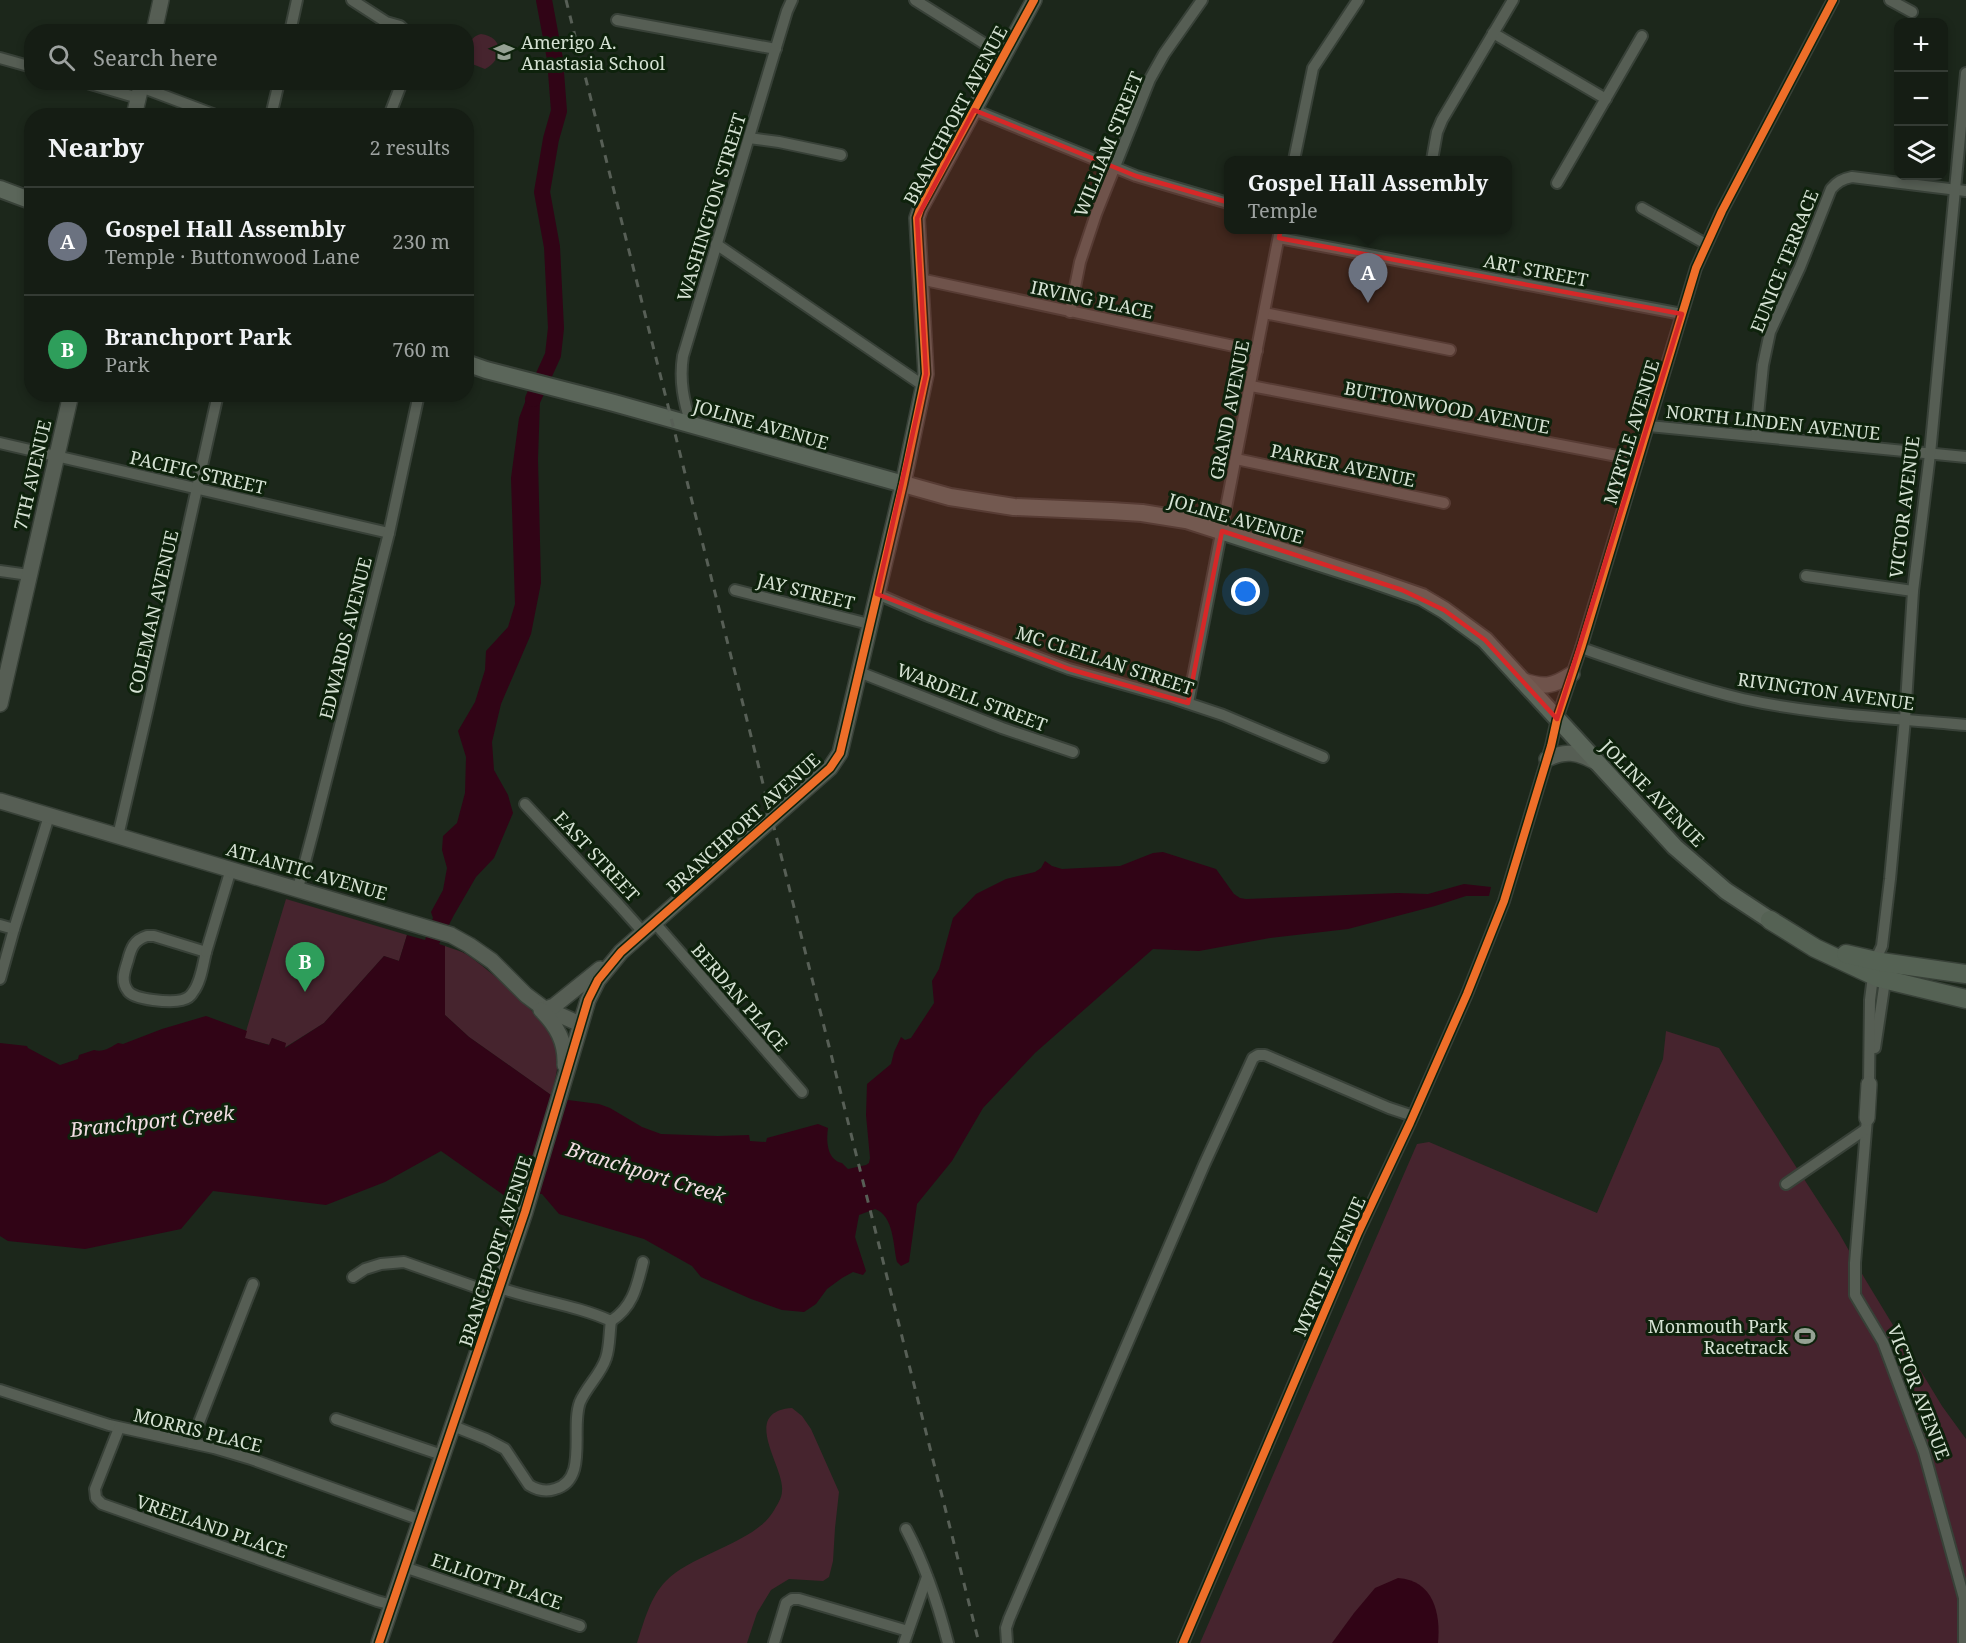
<!DOCTYPE html>
<html lang="en">
<head>
<meta charset="utf-8">
<style>
  body { margin:0; font-family:"Noto Serif",serif; background:#1e261d; color:#f1f3f6 }
  .controls { position:absolute; right:18px; top:18px; display:grid; overflow:hidden; border-radius:12px; box-shadow:0 3px 9px #0003 }
  .controls button { width:54px; height:54px; display:grid; place-items:center; padding:0; border:0; border-bottom:2px solid #343b34; background:#151d14; color:#f1f3f6; font:30px sans-serif }
  .you { position:absolute; left:1246px; top:592px; width:21px; height:21px; margin:-15px; border:4px solid #fff; border-radius:50%; background:#1a73e8; box-shadow:0 0 0 9px #1a73e833 }
  .badge { display:grid; place-items:center; width:39px; height:39px; border-radius:50%; background:#95a193; color:#fff; font-size:20px; font-weight:700 }
  .pin { position:absolute; translate:-50% -50px; filter:drop-shadow(0 2px 3px #0008) }
  .pin::after { content:''; position:absolute; top:32px; width:21px; height:18px; background:inherit; clip-path:polygon(0 0,100% 0,50% 100%) }
  .popup { position:absolute; left:1224px; top:156px; width:288px; height:78px; box-sizing:border-box; display:grid; place-content:center; border-radius:12px; background:#151d14; filter:drop-shadow(0 2px 4px #0005); font-size:20px; white-space:nowrap; color:#9da2a0 }
  .popup b { font-size:22px; color:#f1f3f6 }
  .popup::after { content:''; position:absolute; left:50%; top:100%; margin-left:-12px; border:12px solid transparent; border-top-color:#151d14 }
  .list { margin:0; padding:0; list-style:none }
  h2 { display:flex; justify-content:space-between; align-items:center; height:78px; margin:0; padding:0 24px; font-size:26px }
  h2 small { font-size:20px; font-weight:400; color:#9da2a0 }
  .list li { display:grid; grid-template-columns:39px 1fr auto; gap:18px; align-items:center; box-sizing:border-box; height:108px; padding:0 24px; border-top:2px solid #343b34 }
  .list b { display:block; font-size:22px; white-space:nowrap }
  .list p { margin:0; font-size:20px; white-space:nowrap; color:#9da2a0 }
  .list em { font-size:20px; font-style:normal; color:#9da2a0 }
  .icon { flex:none; width:33px; height:33px; fill:none; stroke:currentColor; stroke-width:2; stroke-linecap:round; stroke-linejoin:round }
  .map { position:relative; flex:none; width:1966px; height:1643px; overflow:hidden }
  .search { position:absolute; background:#151d14; box-shadow:0 3px 9px #0003; left:24px; top:24px; width:450px; height:66px; display:flex; align-items:center; gap:15px; box-sizing:border-box; padding:0 21px; border-radius:24px; color:#9da2a0; font-size:22px }
  .panel { position:absolute; background:#151d14; box-shadow:0 3px 9px #0003; left:24px; top:108px; width:450px; height:294px; border-radius:24px }
  .map>svg:first-child { display:block }
  .green { fill:#46242e }
  .water { fill:#310416 }
  .lines { fill:none; stroke-linecap:round; stroke-linejoin:round }
  .river { stroke:#310416; stroke-width:16 }
  .street-casing { stroke:#384138; stroke-width:14 }
  .secondary-casing { stroke:#384138; stroke-width:18 }
  .primary-casing { stroke:#384138; stroke-width:20 }
  .highway-casing { stroke:#384138; stroke-width:21 }
  .street { stroke:#565e54; stroke-width:10 }
  .secondary { stroke:#565e54; stroke-width:15 }
  .primary { stroke:#5b665a; stroke-width:16 }
  .highway { stroke:#556254; stroke-width:18 }
  .rail { stroke:#575f56; stroke-width:3; stroke-dasharray:8 8; stroke-linecap:butt }
  .cycleway-casing { stroke:#0e220c; stroke-width:11 }
  .cycleway { stroke:#ee6e29; stroke-width:8 }
  .marked { fill:#d62828; fill-opacity:0.2; stroke:#d62828; stroke-width:4.5; stroke-linejoin:round }
  .labels { text-anchor:middle; dominant-baseline:central; stroke-width:6; stroke-linejoin:round; paint-order:stroke }
  .poi-label { font-size:18px; fill:#d6e2d4; stroke:#0e220c; text-anchor:start }
  .street-label { font-size:18px; fill:#d6e2d4; stroke:#0e220c }
  .water-label { font-size:20px; font-style:italic; fill:#f3dee4; stroke:#0e220c }
</style>
</head>
<body>
<div class="map">
<svg width="1966" height="1643" viewBox="0 0 1966 1643">
  <rect width="100%" height="100%" fill="#1c271b"/>
  <g class="green">
    <path d="M481,34C504,37 504,59 485,69L467,62C466,50 467,38 481,34Z"/>
    <path d="M286,899L407,935L399,961L384,956L324,1023L284,1048L285,1043L272,1038L270,1045L244,1038Z"/>
    <path d="M445,946C450,948 457,950 462,952C481,961 550,1023 555,1041C561,1060 556,1077 551,1095L469,1037L445,1015Z"/>
    <path d="M1666,1031L1719,1048L1839,1233L1865,1279L1942,1406L1966,1439V1643H1200L1417,1144L1429,1142L1597,1213L1663,1059Z"/>
    <path d="M792,1408L802,1416L811,1429L839,1492L835,1528L833,1561L829,1577L823,1581L789,1579L771,1590L757,1613L747,1643H637C644,1622 650,1597 666,1581C692,1554 754,1543 773,1512C777,1505 782,1498 782,1491C785,1467 739,1412 792,1408Z"/>
  </g>
  <g class="water">
    <path d="M527,397L540,401L538,459L541,583L531,634L501,704L492,742L494,770L508,795L513,813L494,858L476,877L454,915L439,944L445,946V1015L469,1037L551,1095L568,1100L599,1104L610,1108L642,1127L661,1134L718,1136L749,1135L750,1141L766,1142L767,1138L818,1124L828,1128C826,1141 827,1160 842,1163L848,1169L866,1165L869,1163L870,1158L866,1115L867,1084L891,1064L894,1052L901,1037L905,1040L911,1038L934,1003L932,981L939,969L953,918L976,894L1006,879L1035,872L1041,868L1045,861L1052,866L1062,869L1120,866L1153,853L1163,852L1216,869L1234,894L1240,898L1246,899L1398,893L1428,894L1464,884L1491,887L1489,896H1466L1435,906L1348,929L1270,938L1199,951L1153,949L1035,1053L983,1108L952,1161L917,1204L909,1262L901,1266L897,1262C893,1245 894,1216 875,1209L859,1215L855,1237L866,1271L863,1275L853,1272L842,1278L827,1289L816,1304L804,1312L782,1310L751,1299L701,1277L692,1266L644,1239L559,1214L542,1194L520,1192L505,1196L441,1151L385,1182L326,1205L213,1191L181,1229L85,1249L8,1241L0,1236V1043L27,1046L28,1048L60,1065L78,1059L79,1055L94,1050C103,1053 111,1047 118,1043L123,1044L162,1029L206,1016L247,1031L245,1038L269,1045L272,1038L286,1043L285,1048L324,1023L384,956L399,961L407,935L425,940L433,918L431,912L443,890L447,868L442,850L443,836L457,823L465,793L466,757L458,731L475,702L485,670L486,651L508,627L515,604L511,478L519,418Z"/>
    <path d="M1398,1578C1433,1580 1441,1613 1438,1643H1332L1354,1613L1375,1588Z"/>
  </g>
  <g class="lines">
    <path class="river" d="M533,399L553,355L556,328L552,247L542,192L551,139L559,111L555,59L544,0"/>
    <g class="street-casing">
      <g id="street">
        <path d="M352,0L386,22L400,26L406,32"/>
        <path d="M915,0L1004,56"/>
        <path d="M1890,0L1912,12"/>
        <path d="M617,20L776,49"/>
        <path d="M290,32L297,0"/>
        <path d="M1493,33L1606,99"/>
        <path d="M0,58L32,67"/>
        <path d="M84,82L138,98"/>
        <path d="M141,87L218,116"/>
        <path d="M974,110L1136,176L1228,203"/>
        <path d="M271,116L279,82"/>
        <path d="M389,116L402,82"/>
        <path d="M749,138L779,142L841,155"/>
        <path d="M1294,160L1313,68L1358,0"/>
        <path d="M1432,160L1437,132L1442,120L1513,0"/>
        <path d="M1557,183L1642,36"/>
        <path d="M1642,208L1706,244"/>
        <path d="M1279,238L1682,314"/>
        <path d="M716,244L924,386"/>
        <path d="M920,279L1257,351"/>
        <path d="M1070,312L1080,262L1096,214L1150,79L1164,54L1202,0"/>
        <path d="M1264,313L1450,350"/>
        <path d="M1251,386L1638,460"/>
        <path d="M691,425C684,402 679,381 683,356L787,11L792,0"/>
        <path d="M1649,426L1966,457"/>
        <path d="M1756,436L1763,365L1770,332L1800,267L1831,189C1837,182 1842,179 1852,177L1966,191"/>
        <path d="M0,443L389,533"/>
        <path d="M1236,459L1444,503"/>
        <path d="M0,571L29,575"/>
        <path d="M1806,576L1913,591"/>
        <path d="M735,590L869,624"/>
        <path d="M877,594L928,616L1069,669L1172,698L1223,715L1323,757"/>
        <path d="M1581,648C1634,666 1688,686 1743,699C1816,715 1892,718 1966,725"/>
        <path d="M859,672L1002,728L1073,752"/>
        <path d="M1188,703L1280,230"/>
        <path d="M525,804L619,905L643,932"/>
        <path d="M118,836L147,712L218,394"/>
        <path d="M298,888L314,828L389,533L419,394"/>
        <path d="M654,922L802,1092"/>
        <path d="M0,925L14,929L0,979"/>
        <path d="M14,929L49,816"/>
        <path d="M147,936H154L206,952C203,964 201,982 193,992C191,996 186,999 182,1000C171,1003 134,1000 128,991C120,981 125,970 128,960C131,948 134,940 147,936Z"/>
        <path d="M206,952L231,869"/>
        <path d="M1875,1048L1886,974"/>
        <path d="M1869,1084L1870,1000L1875,961L1882,946L1890,879L1905,719L1913,591L1930,454L1966,73"/>
        <path d="M1867,1118L1855,1263V1295L1883,1342L1924,1452L1964,1598V1643"/>
        <path d="M1786,1184L1866,1129"/>
        <path d="M353,1277L365,1269L381,1264L404,1262L498,1295"/>
        <path d="M500,1288C537,1301 576,1305 611,1321C633,1307 637,1286 643,1262"/>
        <path d="M0,1390L109,1425L214,1448L251,1459L421,1520"/>
        <path d="M336,1419L442,1455"/>
        <path d="M453,1426L486,1439L505,1449L529,1485C537,1490 546,1492 555,1489C589,1480 570,1428 580,1402C587,1386 601,1374 606,1358C610,1346 609,1334 611,1321"/>
        <path d="M119,1428L95,1489L96,1498L102,1504L377,1601L392,1605"/>
        <path d="M191,1443L253,1284"/>
        <path d="M906,1529C925,1565 938,1604 948,1643"/>
        <path d="M404,1567L580,1626"/>
        <path d="M774,1643L786,1603L792,1599H799L908,1631"/>
        <path d="M904,1643L927,1577"/>
        <path d="M1007,1643L1006,1628L1009,1619L1204,1165L1253,1058L1258,1055H1265L1389,1108L1413,1116"/>
        <path d="M1183,1643L1358,1233L1410,1123L1467,994L1504,901L1551,746L1557,719L1581,648L1696,268L1722,211L1833,0"/>
      </g>
    </g>
    <g class="secondary-casing">
      <g id="secondary">
        <path d="M154,32L161,0"/>
        <path d="M134,116L142,82"/>
        <path d="M1521,680C1544,688 1552,687 1572,674"/>
        <path d="M0,704L71,394"/>
        <path d="M1547,759C1565,750 1577,752 1594,761"/>
        <path d="M0,801L451,935L469,945L492,961L526,995L542,1007L580,1024"/>
        <path d="M546,1009L554,1006L600,969"/>
        <path d="M541,1010C557,1026 566,1042 565,1065"/>
        <path d="M1867,1118L1869,1084"/>
        <path d="M379,1643L525,1212L588,1000L598,980L621,952L830,768L840,753L903,484L926,374L917,218L920,209L1034,0"/>
      </g>
    </g>
    <g class="primary-casing">
      <g id="primary">
        <path d="M0,189L32,201"/>
        <path d="M466,363L486,370L614,403L950,497L1014,507L1111,511L1142,513L1186,520L1373,580L1422,597L1444,610L1485,640L1675,847L1726,891L1770,920"/>
      </g>
    </g>
    <g class="highway-casing">
      <g id="highway">
        <path d="M1770,920L1815,948L1879,978L1966,999"/>
        <path d="M1846,954L1881,962L1966,974"/>
      </g>
    </g>
    <use href="#street" class="street"/>
    <use href="#secondary" class="secondary"/>
    <use href="#primary" class="primary"/>
    <use href="#highway" class="highway"/>
    <path class="rail" d="M566,0L979,1643"/>
    <g class="cycleway-casing">
      <g id="cycleway">
        <path d="M379,1643L525,1212L588,1000L598,980L621,952L830,768L840,753L903,484L926,374L917,218L920,209L1034,0"/>
        <path d="M1183,1643L1358,1233L1410,1123L1467,994L1504,901L1551,746L1557,719L1581,648L1696,268L1722,211L1833,0"/>
      </g>
    </g>
    <use href="#cycleway" class="cycleway"/>
  </g>
  <path class="marked" d="M974,110L1136,176L1283,218L1279,238L1682,314L1557,719L1485,640L1444,610L1402,590L1222,531L1188,703L1069,669L877,594L926,374L917,218Z"/>
  <defs>
    <g id="school-bare" transform="scale(1.62)"><path d="M0-5L7-2L0 1L-7-2ZM-4 1L0 2.5L4 1V4Q0 6-4 4Z" fill="#95a193" stroke="#0e220c" stroke-width="2.5" paint-order="stroke"/></g>
    <g id="stadium-bare" transform="scale(1.62)"><path d="M0-5a6.5 5 0 1 0 0 10a6.5 5 0 1 0 0-10ZM-3.5-1.8h7v3.6h-7Z" fill="#95a193" stroke="#0e220c" stroke-width="2.5" paint-order="stroke"/></g>
  </defs>
  <g fill-rule="evenodd">
    <use href="#school-bare" x="504" y="52"/>
    <use href="#stadium-bare" x="1805" y="1336"/>
  </g>
  <g class="labels">
    <g class="poi-label">
      <text x="521" y="42">Amerigo A.<tspan x="521" dy="21">Anastasia School</tspan></text>
      <text x="1788" y="1326" text-anchor="end">Monmouth Park<tspan x="1788" dy="21">Racetrack</tspan></text>
    </g>
    <g class="street-label">
      <text transform="translate(955 115) rotate(-62)">BRANCHPORT AVENUE</text>
      <text transform="translate(1108 144) rotate(-68)">WILLIAM STREET</text>
      <text transform="translate(711 207) rotate(-73)">WASHINGTON STREET</text>
      <text transform="translate(1784 261) rotate(-68)">EUNICE TERRACE</text>
      <text transform="translate(1536 270) rotate(11)">ART STREET</text>
      <text transform="translate(1092 299) rotate(12)">IRVING PLACE</text>
      <text transform="translate(1447 407) rotate(11)">BUTTONWOOD AVENUE</text>
      <text transform="translate(1229 410) rotate(-79)">GRAND AVENUE</text>
      <text transform="translate(1773 422) rotate(6)">NORTH LINDEN AVENUE</text>
      <text transform="translate(761 424) rotate(16)">JOLINE AVENUE</text>
      <text transform="translate(1631 432) rotate(-73)">MYRTLE AVENUE</text>
      <text transform="translate(1343 465) rotate(12)">PARKER AVENUE</text>
      <text transform="translate(198 472) rotate(13)">PACIFIC STREET</text>
      <text transform="translate(32 475) rotate(-77)">7TH AVENUE</text>
      <text transform="translate(1904 507) rotate(-83)">VICTOR AVENUE</text>
      <text transform="translate(1236 518) rotate(16)">JOLINE AVENUE</text>
      <text transform="translate(806 591) rotate(14)">JAY STREET</text>
      <text transform="translate(153 612) rotate(-77)">COLEMAN AVENUE</text>
      <text transform="translate(345 638) rotate(-76)">EDWARDS AVENUE</text>
      <text transform="translate(1105 660) rotate(18)">MC CLELLAN STREET</text>
      <text transform="translate(1826 691) rotate(8)">RIVINGTON AVENUE</text>
      <text transform="translate(972 697) rotate(21)">WARDELL STREET</text>
      <text transform="translate(1653 793) rotate(46)">JOLINE AVENUE</text>
      <text transform="translate(743 823) rotate(-42)">BRANCHPORT AVENUE</text>
      <text transform="translate(597 856) rotate(47)">EAST STREET</text>
      <text transform="translate(307 871) rotate(16)">ATLANTIC AVENUE</text>
      <text transform="translate(740 997) rotate(49)">BERDAN PLACE</text>
      <text transform="translate(495 1251) rotate(-72)">BRANCHPORT AVENUE</text>
      <text transform="translate(1329 1266) rotate(-66)">MYRTLE AVENUE</text>
      <text transform="translate(1919 1392) rotate(69)">VICTOR AVENUE</text>
      <text transform="translate(198 1430) rotate(14)">MORRIS PLACE</text>
      <text transform="translate(212 1526) rotate(19)">VREELAND PLACE</text>
      <text transform="translate(497 1581) rotate(19)">ELLIOTT PLACE</text>
    </g>
    <g class="water-label">
      <text transform="translate(152 1121) rotate(-6)">Branchport Creek</text>
      <text transform="translate(646 1172) rotate(17)">Branchport Creek</text>
    </g>
  </g>
</svg>
<div class="controls">
<button>+</button>
<button>−</button>
<button><svg class="icon" aria-label="layers" viewBox="0 0 24 24"><path d="M12 4l9 5-9 5-9-5zM3 14l9 5 9-5"/></svg></button>
</div>
<div class="you"></div>
<div class="pin badge" style="left:1368px;top:303px;background:#6b7280">A</div>
<div class="popup"><b>Gospel Hall Assembly</b>Temple</div>
<div class="pin badge" style="left:305px;top:992px;background:#2e9e5b">B</div>
<div class="search"><svg class="icon" aria-label="search" viewBox="0 0 24 24"><circle cx="10" cy="10" r="6"/><path d="M15 15l6 6"/></svg>Search here</div>
<section class="panel">
<h2>Nearby<small>2 results</small></h2>
<ul class="list">
<li><span class="badge" style="background:#6b7280">A</span><div><b>Gospel Hall Assembly</b><p>Temple · Buttonwood Lane</p></div><em>230 m</em></li>
<li><span class="badge" style="background:#2e9e5b">B</span><div><b>Branchport Park</b><p>Park</p></div><em>760 m</em></li>
</ul>
</section>
</div>
</body>
</html>
